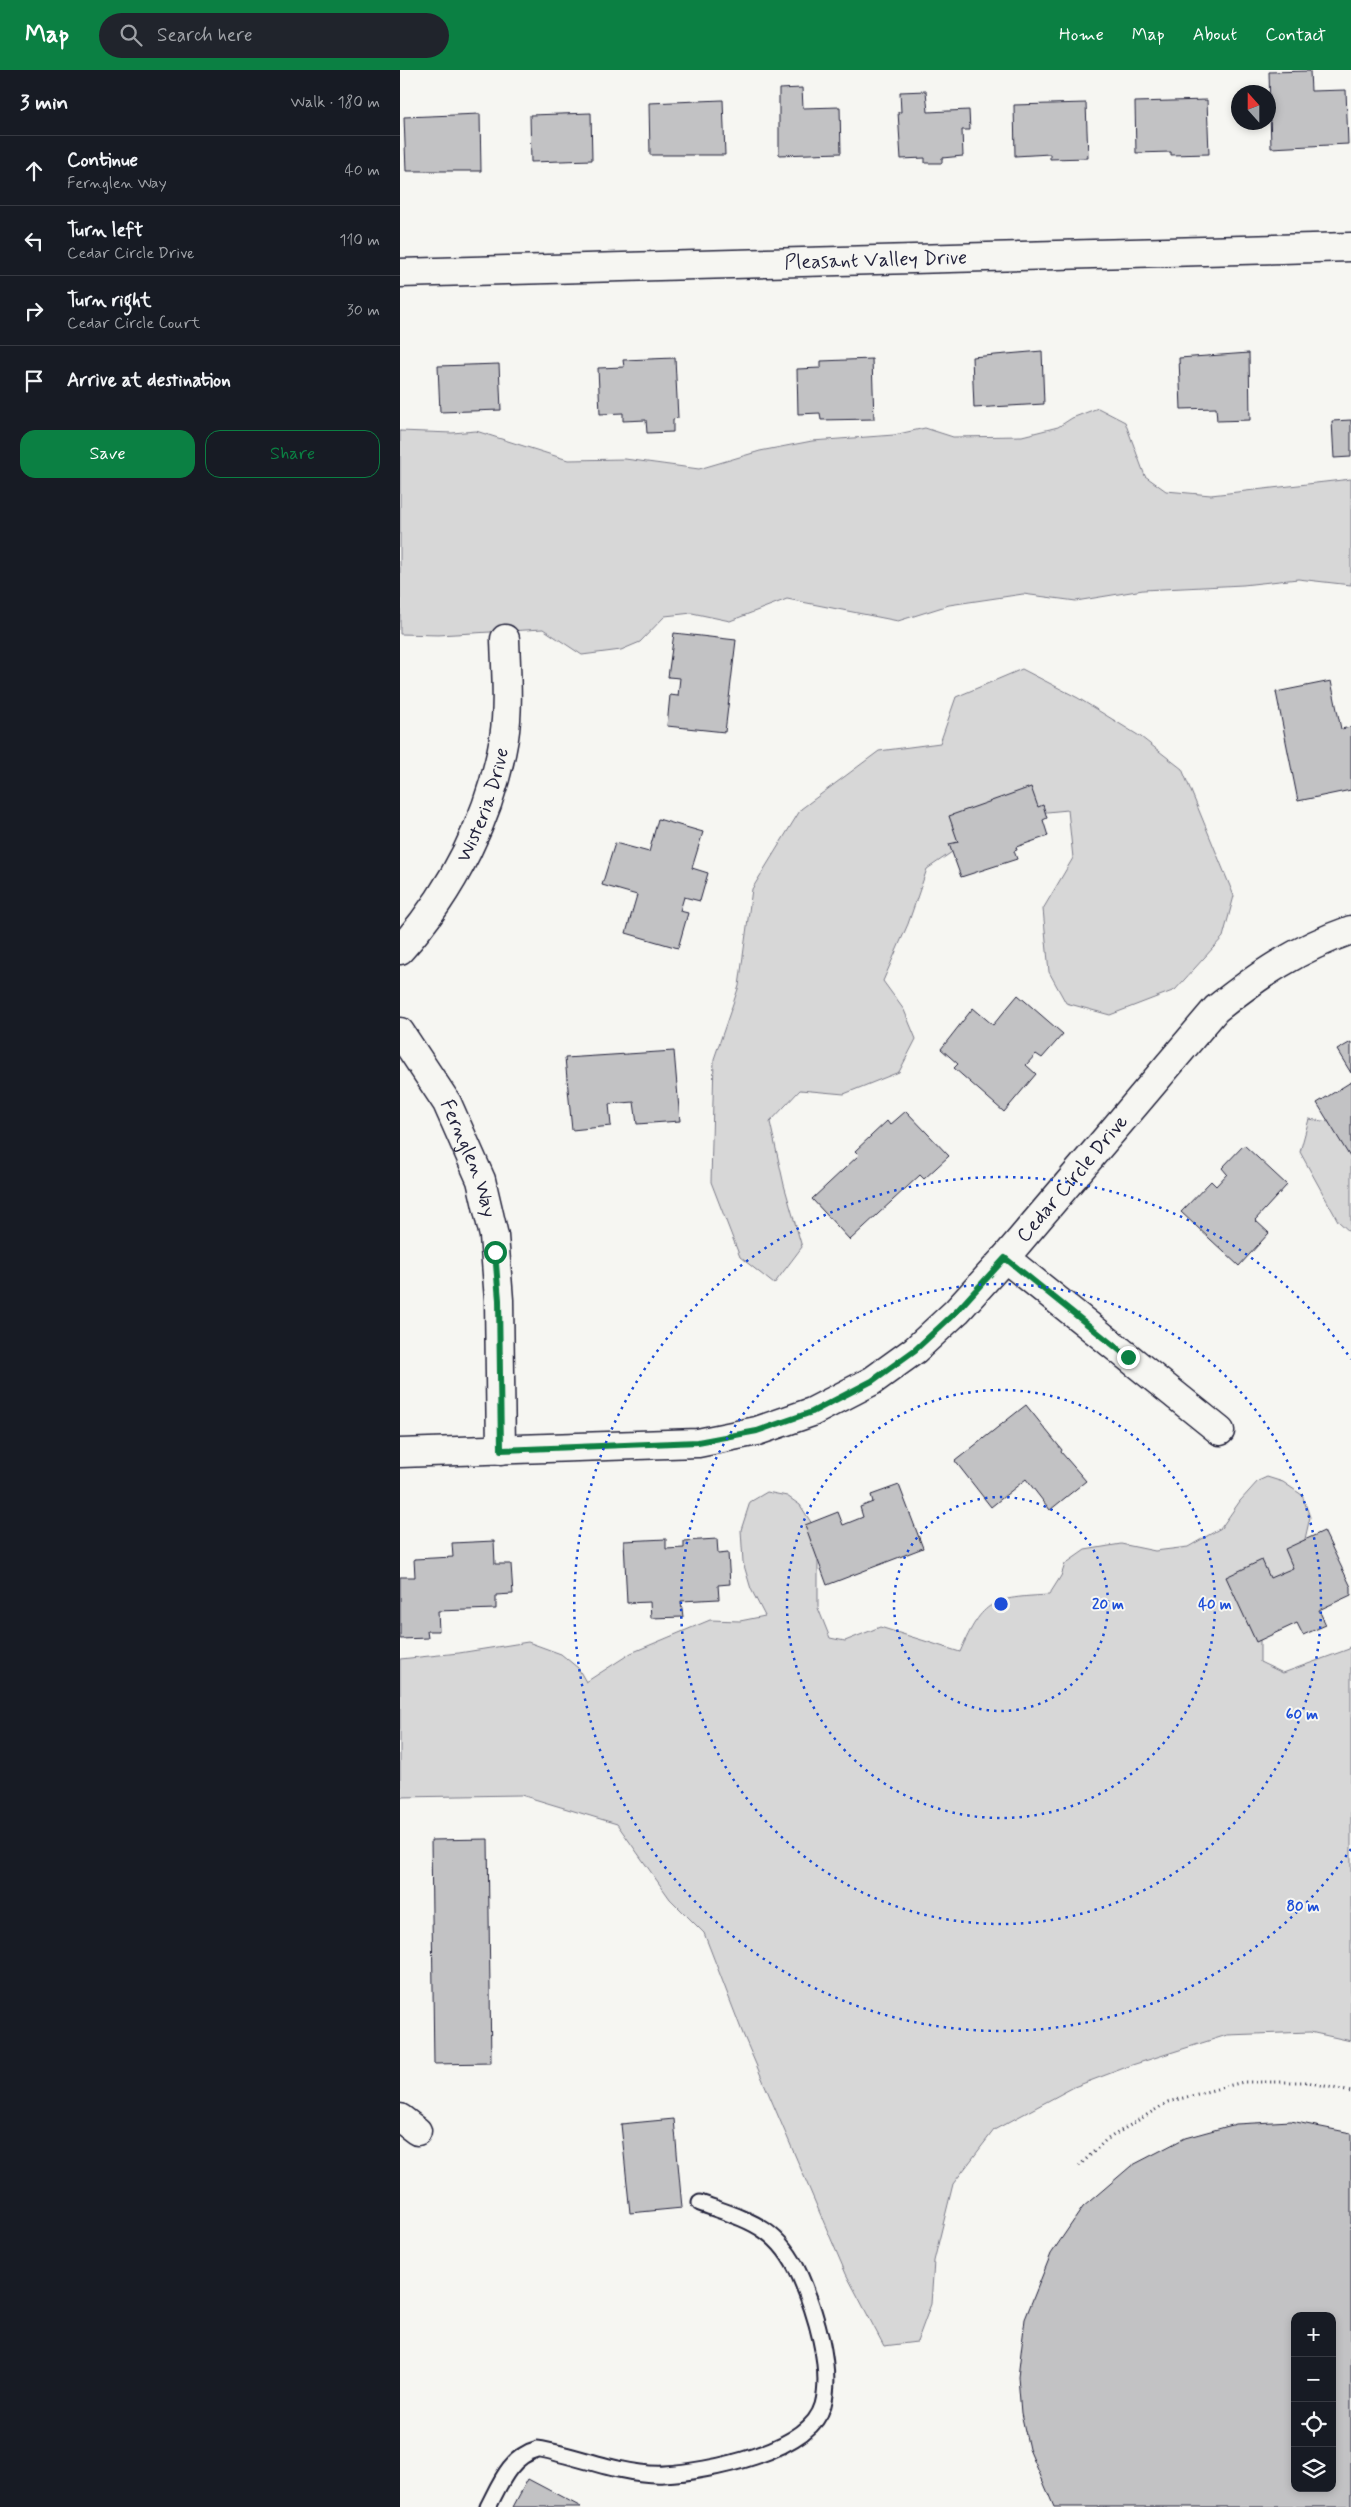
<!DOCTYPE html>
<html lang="en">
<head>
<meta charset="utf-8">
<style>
  body { margin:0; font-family:Mynerve,sans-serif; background:#20242c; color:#f1f3f6 }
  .controls { position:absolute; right:15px; bottom:15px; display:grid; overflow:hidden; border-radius:10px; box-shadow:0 2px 8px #0003 }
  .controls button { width:45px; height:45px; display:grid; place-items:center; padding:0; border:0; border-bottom:1px solid #363941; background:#171b24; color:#f1f3f6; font:25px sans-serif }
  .compass { position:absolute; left:831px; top:15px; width:45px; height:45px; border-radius:50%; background:#171b24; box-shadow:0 2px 8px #0003; rotate:339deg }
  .stop { position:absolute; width:15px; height:15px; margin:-11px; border:4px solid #0b8043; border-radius:50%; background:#fff }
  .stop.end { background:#0b8043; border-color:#fff; box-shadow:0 1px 5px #0008 }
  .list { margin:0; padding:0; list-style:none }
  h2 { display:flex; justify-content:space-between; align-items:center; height:65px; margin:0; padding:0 20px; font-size:21px }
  h2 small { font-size:16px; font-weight:400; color:#9ea1a6 }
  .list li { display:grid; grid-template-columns:32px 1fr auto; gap:15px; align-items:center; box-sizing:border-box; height:70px; padding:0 20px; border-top:1px solid #363941 }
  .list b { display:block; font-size:19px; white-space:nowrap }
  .list p { margin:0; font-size:16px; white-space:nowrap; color:#9ea1a6 }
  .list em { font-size:16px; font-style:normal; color:#9ea1a6 }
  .actions { display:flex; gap:10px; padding:15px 20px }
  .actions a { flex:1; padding:11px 0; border:1px solid #0b8043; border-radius:15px; text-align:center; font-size:18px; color:#0b8043 }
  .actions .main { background:#0b8043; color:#fff }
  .icon { flex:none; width:28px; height:28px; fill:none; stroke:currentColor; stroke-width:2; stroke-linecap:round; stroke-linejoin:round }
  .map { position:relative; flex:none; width:951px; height:2437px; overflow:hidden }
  header { display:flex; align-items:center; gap:30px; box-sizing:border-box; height:70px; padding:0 25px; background:#0b8043; color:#fff }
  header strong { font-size:24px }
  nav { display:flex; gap:28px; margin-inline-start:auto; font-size:18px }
  .search { width:350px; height:45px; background:#20242c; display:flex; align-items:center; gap:12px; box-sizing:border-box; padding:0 18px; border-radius:28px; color:#9ea1a6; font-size:19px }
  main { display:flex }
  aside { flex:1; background:#171b24 }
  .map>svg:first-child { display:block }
  .green { fill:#d7d7d7; stroke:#7c7c89 }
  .building { fill:#c2c2c4; stroke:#22223b; fill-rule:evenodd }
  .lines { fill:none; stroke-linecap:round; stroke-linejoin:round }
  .lane-casing { stroke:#22223b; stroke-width:19 }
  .street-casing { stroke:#22223b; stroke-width:31 }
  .secondary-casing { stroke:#22223b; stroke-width:31 }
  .path { stroke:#22223b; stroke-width:3; stroke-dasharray:1 4; stroke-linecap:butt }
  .lane { stroke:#f6f6f2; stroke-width:15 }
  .street { stroke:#f6f6f2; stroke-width:28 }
  .secondary { stroke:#f6f6f2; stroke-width:28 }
  .route { stroke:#0b8043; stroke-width:6 }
  .ring { fill:none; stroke:#1d4ed8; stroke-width:2.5; stroke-dasharray:2.5 5 }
  .labels { text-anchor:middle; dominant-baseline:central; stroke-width:4; stroke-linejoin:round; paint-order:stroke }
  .street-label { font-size:20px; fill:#22223b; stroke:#f6f6f2 }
  .centre { fill:#1d4ed8; stroke:#f6f6f2; stroke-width:2.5 }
  .ring-label { font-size:15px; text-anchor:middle; font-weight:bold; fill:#1d4ed8; stroke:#f6f6f2; stroke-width:4; stroke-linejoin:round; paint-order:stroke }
</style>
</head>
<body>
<header>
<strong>Map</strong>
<div class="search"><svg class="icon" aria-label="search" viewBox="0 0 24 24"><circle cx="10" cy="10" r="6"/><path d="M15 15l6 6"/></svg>Search here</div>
<nav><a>Home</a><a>Map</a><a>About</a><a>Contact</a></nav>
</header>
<main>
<aside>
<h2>3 min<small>Walk · 180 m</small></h2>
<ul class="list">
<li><svg class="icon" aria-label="ahead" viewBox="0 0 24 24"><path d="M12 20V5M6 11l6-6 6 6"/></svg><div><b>Continue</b><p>Fernglen Way</p></div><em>40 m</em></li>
<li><svg class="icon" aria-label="left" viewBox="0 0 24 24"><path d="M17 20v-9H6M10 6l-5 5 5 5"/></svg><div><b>Turn left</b><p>Cedar Circle Drive</p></div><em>110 m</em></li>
<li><svg class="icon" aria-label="right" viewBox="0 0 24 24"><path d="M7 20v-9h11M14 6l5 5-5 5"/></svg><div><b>Turn right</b><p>Cedar Circle Court</p></div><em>30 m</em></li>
<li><svg class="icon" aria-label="arrive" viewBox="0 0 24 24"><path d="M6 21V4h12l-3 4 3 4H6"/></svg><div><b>Arrive at destination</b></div></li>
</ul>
<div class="actions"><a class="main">Save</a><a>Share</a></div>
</aside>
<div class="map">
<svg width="951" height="2437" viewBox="0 0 951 2437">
  <rect width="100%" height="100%" fill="#f6f6f2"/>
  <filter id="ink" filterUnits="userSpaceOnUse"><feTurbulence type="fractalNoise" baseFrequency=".02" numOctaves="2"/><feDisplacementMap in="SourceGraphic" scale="10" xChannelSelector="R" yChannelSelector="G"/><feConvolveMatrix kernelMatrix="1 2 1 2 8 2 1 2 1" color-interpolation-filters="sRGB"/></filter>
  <g filter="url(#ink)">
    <g class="green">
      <path d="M698,338L725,352L745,406L766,421L811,425L951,409V515L898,509L843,515L743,520L676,531L623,524L549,535L498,551L387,529L330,551L292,543L265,546L240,572L221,580L182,585L143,559L38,565L0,564V361L52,363L76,361L168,390L225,389L299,399L360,381L412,371L494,365L525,358L553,367L622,366L658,357L672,348Z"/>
      <path d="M622,599L678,628L741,667L782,699L834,826L823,867L775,920L710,945L666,933L649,902L643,839L673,788L668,740L605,746L527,799L508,854L483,911L504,940L516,969L499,1002L444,1024L400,1020L370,1052L384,1115L402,1177L374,1214L340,1187L311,1112L314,989L339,916L352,819L401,739L479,681L540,673L556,627Z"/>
      <path d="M909,1049L936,1053L951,1066V1163L938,1151L900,1082Z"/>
      <path d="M867,1407L883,1412L902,1425L910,1447L900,1491L860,1538V1592L883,1603L949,1579L951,1575V1971L910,1962L827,1965L732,1995L674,2017L594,2060L553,2114L534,2191L531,2234L517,2272L484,2276L446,2204L343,1964L304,1863L270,1829L217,1754L121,1725L0,1727V1589L59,1583L128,1572L161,1584L178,1598L186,1612L231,1583L310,1550L340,1551L365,1546L351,1519L343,1492L341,1460L350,1432L367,1422L387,1426L400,1435L414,1457L418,1471V1538L430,1568L445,1571L480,1557L560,1582C583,1529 593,1528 649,1525L661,1506L665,1494L685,1480L721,1474L755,1481L788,1477L821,1458L840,1431L858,1411Z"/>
    </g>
    <g class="building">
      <path d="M910,1L911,21L946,20L948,74L871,78L869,2Z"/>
      <path d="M402,18L403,38L440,37L441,83L379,85V19Z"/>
      <path d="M526,21L528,42L569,40L570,60H562L563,86L542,88V93H525V88L501,89L498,42H501L500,22Z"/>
      <path d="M323,30L325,85H250L249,33Z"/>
      <path d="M807,30L809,84L771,85V82L736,83L735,32Z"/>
      <path d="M686,33L688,88L650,89V84L615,86L614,35Z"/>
      <path d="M191,43L192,90L131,92L130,45Z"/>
      <path d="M80,44L81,101H6L4,47Z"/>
      <path d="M642,281L644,334L574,338L572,287Z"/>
      <path d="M849,283L850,350L817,351L816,338L781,339L779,288Z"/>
      <path d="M275,288L278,348L273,349V362L247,363L246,350L223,351V343L200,344L198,298L224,297L223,290Z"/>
      <path d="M472,289L474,349L421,350L420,343L398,344L397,299L421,298V291Z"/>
      <path d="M99,294L101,340L40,342L38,296Z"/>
      <path d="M951,350V387L934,388L932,351Z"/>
      <path d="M274,563L336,570L325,662L267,656L270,625L278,626L280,608L268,607Z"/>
      <path d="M931,611L941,659L951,657V720L898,731L876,622Z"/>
      <path d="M631,717L638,737L643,735L647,748L643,750L648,766L616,777L617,780L614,781L617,789L561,807L549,774L558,772L549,746Z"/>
      <path d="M258,749L303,762L292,798L308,803L300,831L284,827L280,841L288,843L278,878L226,863L237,825L202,815L215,773L249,782Z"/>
      <path d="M618,925L663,964L642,988L636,984L626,995L636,1004L604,1042L554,998L558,994L541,979L573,938L593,955Z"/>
      <path d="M951,972V1003L937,980Z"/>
      <path d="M274,981L280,1051L237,1054L234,1032L209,1034L211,1056L172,1060L165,988Z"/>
      <path d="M951,1012V1086L950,1087L917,1033Z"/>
      <path d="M506,1041L549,1086L524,1109L520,1105L450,1170L412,1129L459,1085L455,1081L487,1051L490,1055Z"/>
      <path d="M844,1075L887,1115L855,1150L869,1163L839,1196L781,1142L811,1111L816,1116L827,1104L822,1098Z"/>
      <path d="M626,1335L662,1380L661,1382L686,1411L650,1440L626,1409L591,1437L555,1391Z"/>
      <path d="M499,1415L523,1478L427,1515L405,1455L438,1442L443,1455L463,1447L460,1437L473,1432L471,1425Z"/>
      <path d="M924,1461L951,1517V1525L919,1540L926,1555L903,1565L897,1553L856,1572L826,1507L862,1490L870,1508L893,1498L885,1479Z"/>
      <path d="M266,1469V1479L284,1478V1471L317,1469L318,1484L328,1483L330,1514L318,1515L319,1529L281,1531L283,1547L251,1548L250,1532L227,1533L224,1471Z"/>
      <path d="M94,1471L95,1494H111L113,1524L96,1525V1539L38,1541L39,1561H27L28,1568L0,1569V1507H15L14,1489L53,1487L52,1473Z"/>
      <path d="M88,1769L91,1993L34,1994L31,1770Z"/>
      <path d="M274,2049L282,2138L230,2143L221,2054Z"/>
      <path d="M891,2051L951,2063V2437H654L629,2379L621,2343L618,2307L625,2249L651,2184L683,2137L731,2096L785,2068L836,2054ZM895,2246H932V2418H895Z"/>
      <path d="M128,2409L181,2437H113Z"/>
    </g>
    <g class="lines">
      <g class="lane-casing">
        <path id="lane" d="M88,2437C100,2414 110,2386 138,2379C144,2378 206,2397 218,2399C232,2402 249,2405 264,2404C306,2402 410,2382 423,2335C433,2297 415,2241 400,2206C378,2156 347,2150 300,2133"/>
      </g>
      <g class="street-casing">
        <g id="street">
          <path id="s1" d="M0,880C53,821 91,746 104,668C109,636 106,601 105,569"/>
          <path id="s2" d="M0,962L47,1033L81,1110L94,1166L99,1230L101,1380"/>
          <path d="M605,1188L820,1361"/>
          <path id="s3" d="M0,1383L298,1373L357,1361L412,1342L472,1311L515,1280L557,1241L605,1188L816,939C860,904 897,879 951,860"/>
          <path d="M0,2048L17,2061"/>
        </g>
      </g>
      <g class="secondary-casing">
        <g id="secondary">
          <path id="s4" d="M0,203L951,177"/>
        </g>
      </g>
      <path class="path" d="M679,2096L706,2070L768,2032L843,2012H907L951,2022"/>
      <use href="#lane" class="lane"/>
      <use href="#street" class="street"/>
      <use href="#secondary" class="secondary"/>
    </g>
  </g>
  <g class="lines" filter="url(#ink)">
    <path class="route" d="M95,1182L99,1230L101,1380L298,1372L357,1361L412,1342L472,1311L515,1280L557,1241L605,1188L728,1287"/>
  </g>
  <g class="ring">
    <circle cx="601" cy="1534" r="107"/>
    <circle cx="601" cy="1534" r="214"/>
    <circle cx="601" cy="1534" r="320"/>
    <path d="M951 1779A427 427 0 1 1 951 1289"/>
  </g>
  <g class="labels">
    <g class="street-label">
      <text stroke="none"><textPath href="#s4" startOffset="476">Pleasant Valley Drive</textPath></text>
      <text stroke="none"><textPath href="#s1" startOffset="169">Wisteria Drive</textPath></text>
      <text stroke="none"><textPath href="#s2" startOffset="145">Fernglen Way</textPath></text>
      <text stroke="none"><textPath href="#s3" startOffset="770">Cedar Circle Drive</textPath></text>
    </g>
  </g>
  <circle cx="601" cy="1534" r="8" class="centre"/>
  <g class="ring-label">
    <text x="708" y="1539">20 m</text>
    <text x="815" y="1539">40 m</text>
    <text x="902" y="1649">60 m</text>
    <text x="903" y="1841">80 m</text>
  </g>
</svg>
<div class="controls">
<button>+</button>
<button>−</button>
<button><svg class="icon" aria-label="locate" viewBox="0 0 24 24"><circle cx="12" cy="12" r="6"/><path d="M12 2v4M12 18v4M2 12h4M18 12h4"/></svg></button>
<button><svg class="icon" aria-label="layers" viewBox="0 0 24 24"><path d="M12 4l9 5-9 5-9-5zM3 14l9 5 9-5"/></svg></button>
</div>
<svg class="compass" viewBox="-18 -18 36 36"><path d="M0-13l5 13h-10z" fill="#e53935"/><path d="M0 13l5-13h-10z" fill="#9ea1a6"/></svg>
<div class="stop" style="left:95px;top:1182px"></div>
<div class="stop end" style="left:728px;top:1287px"></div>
</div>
</main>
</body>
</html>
